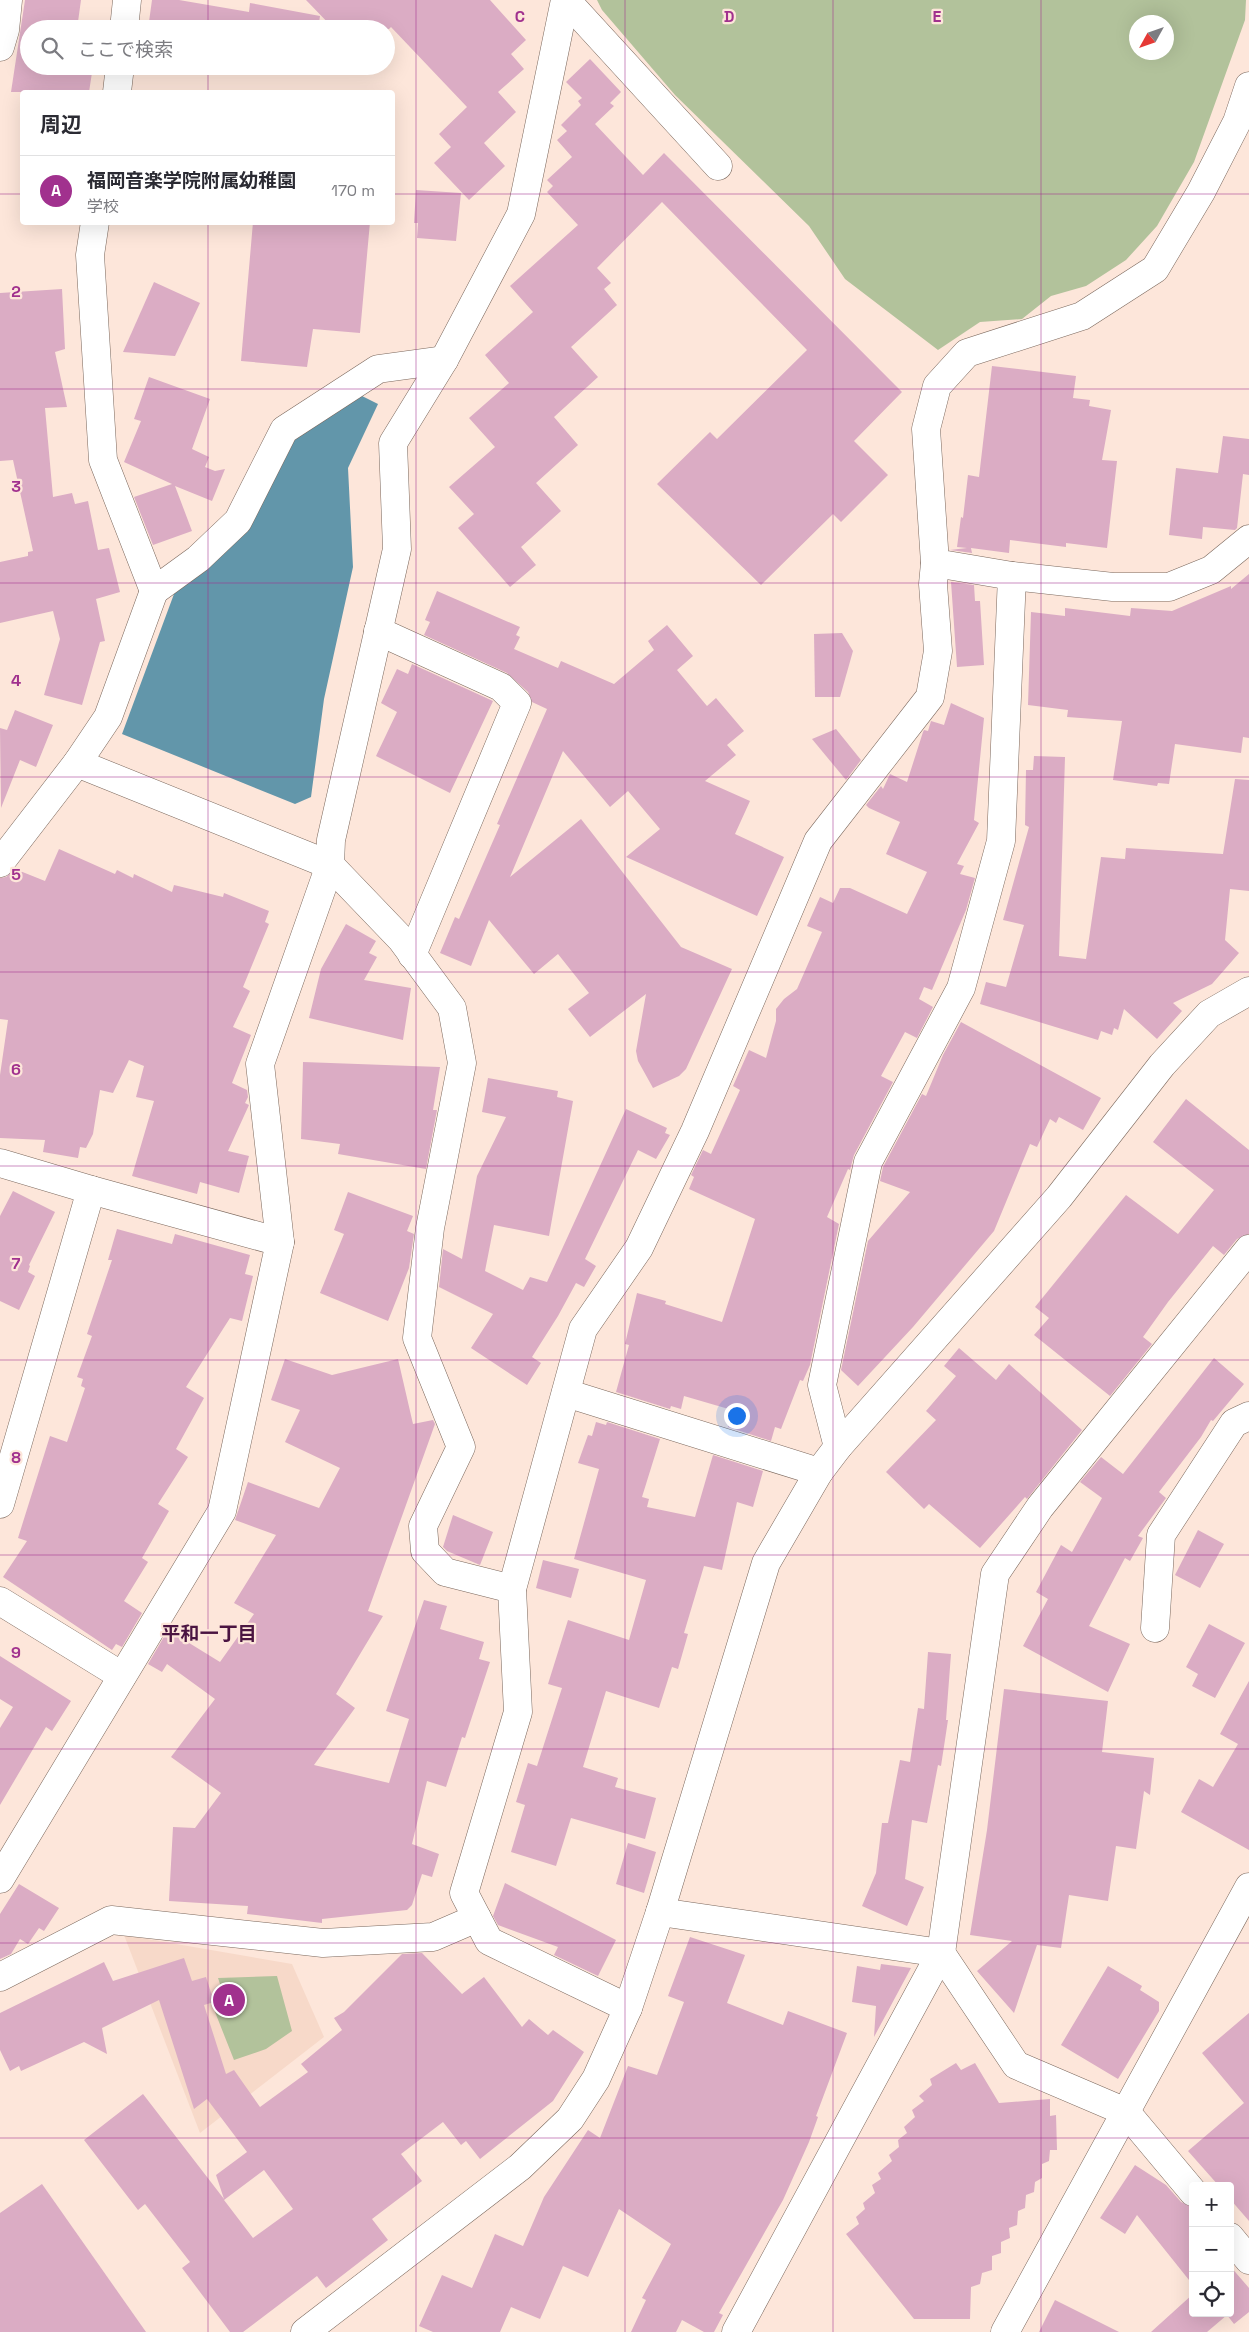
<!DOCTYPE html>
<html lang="ja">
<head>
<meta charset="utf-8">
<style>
  body { margin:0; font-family:"Space Grotesk","Noto Sans JP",sans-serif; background:#f2f2f3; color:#2b2b33 }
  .controls { position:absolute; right:15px; bottom:15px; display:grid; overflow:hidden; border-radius:5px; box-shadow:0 5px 20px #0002 }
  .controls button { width:45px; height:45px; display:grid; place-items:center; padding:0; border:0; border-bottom:1px solid #e1e1e2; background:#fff; color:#2b2b33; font:25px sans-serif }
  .compass { position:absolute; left:1129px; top:15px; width:45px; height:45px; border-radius:50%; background:#fff; box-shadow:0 5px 20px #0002; rotate:230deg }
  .you { position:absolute; left:736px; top:1415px; width:18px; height:18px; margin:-12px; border:4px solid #fff; border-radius:50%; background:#1a73e8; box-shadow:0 0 0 8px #1a73e833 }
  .badge { display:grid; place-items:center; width:32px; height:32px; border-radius:50%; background:#a1318e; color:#fff; font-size:16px; font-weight:700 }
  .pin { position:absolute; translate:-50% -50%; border:2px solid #fff; box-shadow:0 1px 5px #0006 }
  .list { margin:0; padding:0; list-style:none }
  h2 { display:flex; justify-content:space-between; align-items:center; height:65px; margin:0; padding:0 20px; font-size:21px }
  h2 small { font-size:16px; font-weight:400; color:#7c7c81 }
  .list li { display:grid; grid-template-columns:32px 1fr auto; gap:15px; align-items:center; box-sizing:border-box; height:70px; padding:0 20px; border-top:1px solid #e1e1e2 }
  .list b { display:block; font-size:19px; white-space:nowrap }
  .list p { margin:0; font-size:16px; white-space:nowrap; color:#7c7c81 }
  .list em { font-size:16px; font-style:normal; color:#7c7c81 }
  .icon { flex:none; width:28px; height:28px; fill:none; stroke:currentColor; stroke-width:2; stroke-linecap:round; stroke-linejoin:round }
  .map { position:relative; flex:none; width:1249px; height:2332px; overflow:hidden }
  .search { position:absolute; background:#fff; box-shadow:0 5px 20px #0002; left:20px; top:20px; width:375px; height:55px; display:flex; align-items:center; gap:12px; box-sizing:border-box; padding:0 18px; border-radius:28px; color:#7c7c81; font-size:19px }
  .panel { position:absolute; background:#fff; box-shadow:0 5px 20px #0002; left:20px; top:90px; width:375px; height:135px; border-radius:5px }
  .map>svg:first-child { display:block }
  .built { fill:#f7d9c9 }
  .green { fill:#b2c29b; fill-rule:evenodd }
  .water { fill:#6296aa }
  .building { fill:#dbacc4; fill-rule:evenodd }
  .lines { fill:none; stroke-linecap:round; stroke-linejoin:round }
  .minor-casing { stroke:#7b685d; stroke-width:29 }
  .tertiary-casing { stroke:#7b685d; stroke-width:29 }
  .minor { stroke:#fff; stroke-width:28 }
  .tertiary { stroke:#fff; stroke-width:28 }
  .grid { fill:none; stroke:#a1318e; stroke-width:1; stroke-opacity:0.55 }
  .labels { text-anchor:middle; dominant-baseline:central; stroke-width:4.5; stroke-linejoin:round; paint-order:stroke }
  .neighbourhood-label { font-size:19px; font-weight:bold; fill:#4a1441; stroke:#fde6da }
  .grid-label { font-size:16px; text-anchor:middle; font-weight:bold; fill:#a1318e; stroke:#fde6da; stroke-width:4.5; stroke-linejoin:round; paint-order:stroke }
</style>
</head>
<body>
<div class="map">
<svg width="1249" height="2332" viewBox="0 0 1249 2332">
  <rect width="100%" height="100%" fill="#fde6da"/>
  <path class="built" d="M124,1935L292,1964L324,2037L200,2133Z"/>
  <g class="green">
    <path d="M597,0H1246L1245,20L1194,162L1157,226L1126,260L1086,286L1051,296L1022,319L980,322L938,350L845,279L809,226L675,95L602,10ZM1136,22H1166V52H1136Z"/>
    <path d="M277,1976L292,2031L266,2049L234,2060L215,2012L228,2008L218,1978Z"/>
  </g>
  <path class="water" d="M358,394L378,404L348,468L353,567L324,699L311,797L295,804L122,734L174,594L250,525L296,434Z"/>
  <g class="building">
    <path d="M25,0H81L77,29H29V66H93L89,92H11Z"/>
    <path d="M152,0H179L249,12L250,3L320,16L318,29H148Z"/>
    <path d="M306,0H490L526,40L511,54L524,69L498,92L516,112L484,143L505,166L469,200L434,163L451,147L439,134L467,107L391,27L389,29H334Z"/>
    <path d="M590,59L621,92L610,103L614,106L595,124L643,175L664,153L902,392L854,441L888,475L841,522L833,514L761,585L657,484L710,432L717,439L807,350L662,202L597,268L611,283L604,289L617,305L571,347L598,377L554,417L578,445L536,483L561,511L521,547L536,565L510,587L458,528L474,514L449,487L495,447L469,418L509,383L485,355L533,312L510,286L578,225L547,192L553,186L547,180L572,157L557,140L567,131L561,125L581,105L578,101L582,98L566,82Z"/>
    <path d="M416,190L461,193L456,241L417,238L418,223H414Z"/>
    <path d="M253,222H370L360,333L313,329L307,367L241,361Z"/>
    <path d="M154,282L200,303L175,356L123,352Z"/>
    <path d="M62,289L65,349L55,352L67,407L45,408L53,497L72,493L75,504L88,501L98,550L109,548L120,592L96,599L105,641L100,642L82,705L44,695L60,639L53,611L0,623V562L28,556V552L33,551L13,460L0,461V293Z"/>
    <path d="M992,366L1076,376L1073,398L1090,400L1089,406L1111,410L1102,460L1117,461L1107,548L1066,543V547L1010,540L1009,553L971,548L972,553L950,550L967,548L957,547L961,517L963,518L968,475L979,477Z"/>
    <path d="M149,377L210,399L192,449L209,457L205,467L215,471L225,469L212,501L175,486L192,531L153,545L134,497L172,484L124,462L141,421L134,419Z"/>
    <path d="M1223,436L1249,439V475L1243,474L1237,528L1235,530L1203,527L1202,539L1169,535L1176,468L1218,473Z"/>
    <path d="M1249,574V738L1243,737L1241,753L1175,744L1169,784L1158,783L1157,786L1113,780L1122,721L1067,717L1068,710L1028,705L1031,612L1065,616V608L1130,616L1131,608L1172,611L1231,586V589Z"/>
    <path d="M951,582L974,585L975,601H980L984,665L957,667Z"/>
    <path d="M437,591L520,627L516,635L520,637L514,649L558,668L561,661L614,684L654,650L648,641L667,625L693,656L677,670L707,706L716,698L744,731L727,745L736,755L705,781L750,801L735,834L784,857L757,916L626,857L660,829L628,791L610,807L563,751L510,877L581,819L681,947L732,969L686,1069L679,1076L653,1088L638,1061L636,1051L646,994L590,1037L568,1009L589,993L558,954L534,974L489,920L471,966L440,953L455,917L459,919L500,825L497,824L547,709L532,702L528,692L507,673L424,635L430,622L425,620Z"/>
    <path d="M842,633L853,651L840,697H815L814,634Z"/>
    <path d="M412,664L493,701L450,793L376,756L397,712L381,703L397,669L408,674Z"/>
    <path d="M951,703L984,718L974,820L979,823L957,864L964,866L960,874L975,878L966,910L932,990L924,987L919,999L933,1007L917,1038L905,1032L881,1076L893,1082L854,1155L850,1170L848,1169L827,1217L839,1224L810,1365L803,1381L800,1380L781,1429L775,1427L771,1441L728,1427L732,1410L684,1396L681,1409L671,1406L670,1409L616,1392L629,1345L625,1344L637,1293L666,1301L665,1304L722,1322L755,1219L689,1189L694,1177L691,1175L703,1150L711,1154L740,1090L733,1086L749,1050L766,1058L776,1021V1009L784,999L797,989L822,932L807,926L820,897L833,903L840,888H850L907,914L927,872L886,854L900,822L869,808L866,805L881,786L883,789L890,774L907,782L923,732L924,730L928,731L931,721L944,725Z"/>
    <path d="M15,710L53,725L36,767L20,760L1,808L0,728L7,730Z"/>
    <path d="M836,729L861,760L846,780L812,739Z"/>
    <path d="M1034,756L1065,757L1059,956L1086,959L1101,857L1125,859L1126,848L1223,854L1235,779L1249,780V891L1230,889L1225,940L1239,953L1212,984L1173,1003L1182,1011L1157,1039L1124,1009L1118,1030L1114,1028L1112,1035L1101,1031L1098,1040L980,1004L986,982L1006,987L1024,925L1003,920L1029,827L1025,825L1026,770H1033Z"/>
    <path d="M59,849L115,874L117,870L133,878L134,874L172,892L174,885L223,897L224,893L269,911L265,922L269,924L243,987L250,991L233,1027L251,1035L232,1083L247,1090L248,1097L245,1103L249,1105L228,1151L249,1156L239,1193L200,1182L197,1194L132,1176L154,1101L136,1097L144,1066L129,1060L113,1093L100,1090L93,1134L86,1148L80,1147L78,1158L43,1152L45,1140L0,1138V1075L8,1020L0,1019V878L6,877L15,869L45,881Z"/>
    <path d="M346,924L376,941L369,953L377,957L364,980L411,988L403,1040L309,1018L321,969Z"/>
    <path d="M961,1022L1101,1098L1083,1130L1059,1117L1056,1123L1050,1119L1037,1147L1030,1144L994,1231L913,1327L858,1386L841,1370L868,1241L910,1192L880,1181L883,1167L922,1094L926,1096L943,1055Z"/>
    <path d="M303,1062L440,1067L433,1110H437L426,1169L338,1154L340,1144L301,1139Z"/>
    <path d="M488,1078L558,1091L557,1097L573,1101L549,1236L494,1225L485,1271L523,1290L530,1277L547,1282L626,1109L667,1128L665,1133L670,1135L656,1159L638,1150L585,1259L596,1266L584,1287L576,1283L558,1316L532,1357L541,1363L527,1385L471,1348L493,1314L439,1287L443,1249L462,1259L477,1176L506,1117L482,1112Z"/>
    <path d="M1186,1099L1249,1150V1234L1237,1239L1224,1255L1213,1246L1168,1302L1143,1337L1152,1344L1110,1396L1034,1335L1049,1318L1035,1307L1126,1195L1178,1234L1214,1190L1153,1142Z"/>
    <path d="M13,1191L55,1212L29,1265L30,1266L28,1272L35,1276L19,1310L0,1301V1216Z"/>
    <path d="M348,1192L413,1216L407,1231L414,1234L409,1268L388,1321L320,1293L344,1234L334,1230Z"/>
    <path d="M117,1229L172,1244L175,1234L250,1255L245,1274L253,1276L242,1321L230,1318L186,1387L204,1398L176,1449L188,1457L158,1504L169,1511L142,1558L148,1562L124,1601L142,1613L122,1647L116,1644L112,1650L3,1577L27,1541L18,1538L50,1436L67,1442L85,1388L81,1386L83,1379L77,1377L92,1336L87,1334L112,1260H108Z"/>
    <path d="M959,1348L996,1380L1009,1364L1082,1430L1027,1499L1025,1497L980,1548L929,1504L924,1509L886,1472L936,1420L926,1411L956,1376L944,1366Z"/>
    <path d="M1214,1358L1244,1384L1213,1421L1211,1420L1201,1437L1159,1492L1166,1498L1138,1536L1143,1538L1130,1561L1125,1558L1089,1626L1130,1644L1108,1692L1023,1646L1048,1599L1036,1592L1061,1545L1072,1552L1102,1498L1080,1482L1101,1457L1123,1474Z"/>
    <path d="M285,1359L332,1375L398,1359L413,1424L433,1420L435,1424L368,1611L383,1616L336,1694L355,1708L314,1765L389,1783L409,1719L386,1711L424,1600L447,1606L440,1629L484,1642L479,1659L490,1662L465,1738L462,1737L446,1787L427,1781L412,1844L439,1854L432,1877L422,1874L412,1905L407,1910L322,1919V1923L247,1914L248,1906L169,1901L173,1827L195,1828L221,1793L171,1757L215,1699L167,1664L162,1672L148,1664L168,1630L220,1662L254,1614L234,1603L276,1535L235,1520L248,1482L319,1508L340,1468L285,1442L300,1410L271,1400Z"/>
    <path d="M596,1422L606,1425L607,1422L660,1439L642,1497L649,1499L647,1507L695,1517L713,1455L763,1471L753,1507L737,1502L722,1570L704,1566L684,1633L688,1634L678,1669L672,1667L659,1708L606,1691L583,1767L618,1778L615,1787L656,1798L645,1839L571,1818L556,1866L511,1852L525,1805L516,1802L528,1763L537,1766L562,1688L548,1684L568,1620L629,1640L646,1580L574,1559L599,1469L578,1463L588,1435L592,1436Z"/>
    <path d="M453,1515L493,1532L480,1565L447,1551L443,1547Z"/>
    <path d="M1198,1530L1224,1544L1200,1588L1175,1575Z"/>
    <path d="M543,1560L579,1569L571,1598L536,1588Z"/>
    <path d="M1209,1624L1245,1643L1215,1698L1192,1686L1198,1674L1186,1667Z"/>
    <path d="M928,1652L951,1654L946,1720H948L941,1766L938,1765L927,1823L912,1820L905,1879L924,1887L907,1926L862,1906L876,1873L882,1823H888L900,1760L910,1762L918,1708L924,1709Z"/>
    <path d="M0,1656L71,1701L52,1731L46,1727L0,1805V1728L13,1707L0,1699Z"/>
    <path d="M1249,1681V1850L1181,1812L1199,1779L1213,1787L1238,1744L1220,1734Z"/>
    <path d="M1004,1689L1108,1701L1102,1752L1154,1758L1150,1795L1144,1791L1136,1849L1116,1846L1108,1901L1069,1895L1061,1948L1037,1945L1014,2013L977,1971L1012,1941L970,1935L987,1830Z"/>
    <path d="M628,1843L656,1852L644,1893L616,1884Z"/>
    <path d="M505,1883L616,1940L598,1976L554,1955L558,1947L498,1925L493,1916Z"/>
    <path d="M19,1884L59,1908L44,1931L39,1928L28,1944L20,1939L11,1954L0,1959V1914Z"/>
    <path d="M690,1937L745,1955L727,2003L783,2025L788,2011L847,2033L816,2116L818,2117L809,2142L783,2200L719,2313L723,2315L714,2332H704L682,2320L676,2332H631L646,2300L642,2298L671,2244L619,2209L588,2277L563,2266L540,2319L511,2307L500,2332H433L419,2326L442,2275L472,2288L495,2234L523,2246L544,2197L588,2130L600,2138L628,2066L657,2075L684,2002L668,1996Z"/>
    <path d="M422,1953L462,1994L484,1977L522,2027L529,2019L548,2035L553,2030L584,2052L553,2101L480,2159L466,2141L461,2145L443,2122L401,2154L422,2181L372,2219L388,2240L326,2288L317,2276L243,2332H230L182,2268L190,2262L145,2204L138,2210L84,2140L143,2094L224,2199L216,2175L247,2152L207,2099L194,2109L159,2000L102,2028L107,2054L84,2042L21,2071L19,2066L10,2071L0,2050V2013L104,1962L113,1981L184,1958L192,1981L206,1977L214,2002L204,2005L226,2074L234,2070L260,2107L308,2072L301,2064L342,2030L334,2018L344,2012L402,1954ZM264,2170L293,2209L253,2238L224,2200Z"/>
    <path d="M881,1964L911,1968L874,2037L876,2006L852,2002L857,1966L880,1970Z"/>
    <path d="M1108,1966L1142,1986L1140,1990L1159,2002V2011L1118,2079L1061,2045Z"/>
    <path d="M1249,2013V2221L1230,2199V2186H1219L1188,2151L1244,2103L1202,2053Z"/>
    <path d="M956,2063L961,2070L975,2063L999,2103L1050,2099V2116L1056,2115L1057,2150H1050L1049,2161L1042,2164V2178L1035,2182L1034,2192L1026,2195L1025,2208L1018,2211L1017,2225L1009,2228L1010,2238L1001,2242V2253L992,2256V2270L982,2273L980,2284L971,2287L970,2319H914L846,2234L859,2224L856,2217L865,2209L863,2203L875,2193L872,2185L881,2179L878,2173L892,2161L889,2155L899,2147L898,2140L907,2133L904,2127L915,2117L912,2110L924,2101L919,2096L932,2085L930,2079Z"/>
    <path d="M1135,2165L1166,2185L1181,2202L1193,2207V2285L1137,2215L1125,2234L1100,2218Z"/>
    <path d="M42,2184L146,2332H0V2213Z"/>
    <path d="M1230,2266L1249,2288V2312L1234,2324L1227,2315L1207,2332H1151L1193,2294V2313H1230Z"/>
    <path d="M1055,2300L1119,2332H1039Z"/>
  </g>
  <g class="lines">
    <g class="minor-casing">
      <g id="minor">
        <path d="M566,0L718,166"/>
        <path d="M124,29L127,0"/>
        <path d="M0,47L5,30L8,0"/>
        <path d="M117,92L120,66"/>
        <path d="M95,222L90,255L103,460L154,591L198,559L238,521L284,430L378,369L444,360"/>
        <path d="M1012,576L1113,587H1169L1211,570L1249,539"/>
        <path d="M154,591L108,717L77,763L330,865L401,939L452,1008L462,1063L430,1228L417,1338L461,1447L423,1526L425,1551L445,1572L512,1589"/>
        <path d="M378,631L501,687L517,703L412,955"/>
        <path d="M0,863L77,763"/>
        <path d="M0,1163L91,1190L280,1242"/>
        <path d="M566,1393L819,1472"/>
        <path d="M838,1447L822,1385L868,1162L961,988L1001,841L1012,576L935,563L926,429L937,386L967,353L1082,316L1155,269L1201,192L1237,122L1249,86"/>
        <path d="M0,1504L91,1190"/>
        <path d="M0,1601L122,1676"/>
        <path d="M1155,1628L1161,1535L1234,1423L1249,1416"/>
        <path d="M0,1879L222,1511L280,1242L260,1064L330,865L331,840L397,549L393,443L444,360L521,214L565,0"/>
        <path d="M660,1912L941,1953L1016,2065L1126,2112L1193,2192"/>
        <path d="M0,1977L111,1920L323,1943L433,1937L477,1918"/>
        <path d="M628,2008L489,1941L464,1893L518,1712L512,1589L583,1329L639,1248L695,1131L818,841L930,697L938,651L933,584L935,563"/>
        <path d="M1230,2237L1249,2260"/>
        <path d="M736,2332L941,1953L995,1574L1040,1507L1249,1249"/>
        <path d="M1005,2332L1249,1887"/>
      </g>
    </g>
    <g class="tertiary-casing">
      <path id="tertiary" d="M305,2332L520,2167L570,2119L596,2079L628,2008L660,1912L766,1563L819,1472L838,1447L1059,1197L1162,1065L1209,1014L1249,991"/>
    </g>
    <use href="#minor" class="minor"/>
    <use href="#tertiary" class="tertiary"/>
  </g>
  <path class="grid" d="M208,0V29M416,0V2332M625,0V2332M833,0V2332M1041,0V2332M208,66V92M0,194H22M392,194H1249M208,222V2332M0,389H1249M0,583H1249M0,777H1249M0,972H1249M0,1166H1249M0,1360H1249M0,1555H1249M0,1749H1249M0,1943H1249M0,2138H1249"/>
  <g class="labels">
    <g class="neighbourhood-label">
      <text x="209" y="1633">平和一丁目</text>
    </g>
  </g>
  <g class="grid-label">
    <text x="520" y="22">C</text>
    <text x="729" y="22">D</text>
    <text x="937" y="22">E</text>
    <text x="16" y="297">2</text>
    <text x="16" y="492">3</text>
    <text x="16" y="686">4</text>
    <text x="16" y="880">5</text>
    <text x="16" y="1075">6</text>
    <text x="16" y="1269">7</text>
    <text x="16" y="1463">8</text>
    <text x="16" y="1658">9</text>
  </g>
</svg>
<div class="controls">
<button>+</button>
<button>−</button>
<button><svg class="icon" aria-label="locate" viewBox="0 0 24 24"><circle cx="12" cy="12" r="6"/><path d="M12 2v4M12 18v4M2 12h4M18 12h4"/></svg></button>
</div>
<svg class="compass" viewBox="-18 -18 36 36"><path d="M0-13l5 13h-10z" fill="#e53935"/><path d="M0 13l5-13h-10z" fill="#7c7c81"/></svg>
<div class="you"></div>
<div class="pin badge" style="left:229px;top:2000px">A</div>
<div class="search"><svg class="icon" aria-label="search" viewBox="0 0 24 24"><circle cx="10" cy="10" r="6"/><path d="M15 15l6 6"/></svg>ここで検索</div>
<section class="panel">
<h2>周辺<small></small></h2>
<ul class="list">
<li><span class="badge">A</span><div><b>福岡音楽学院附属幼稚園</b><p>学校</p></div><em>170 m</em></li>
</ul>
</section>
</div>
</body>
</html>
